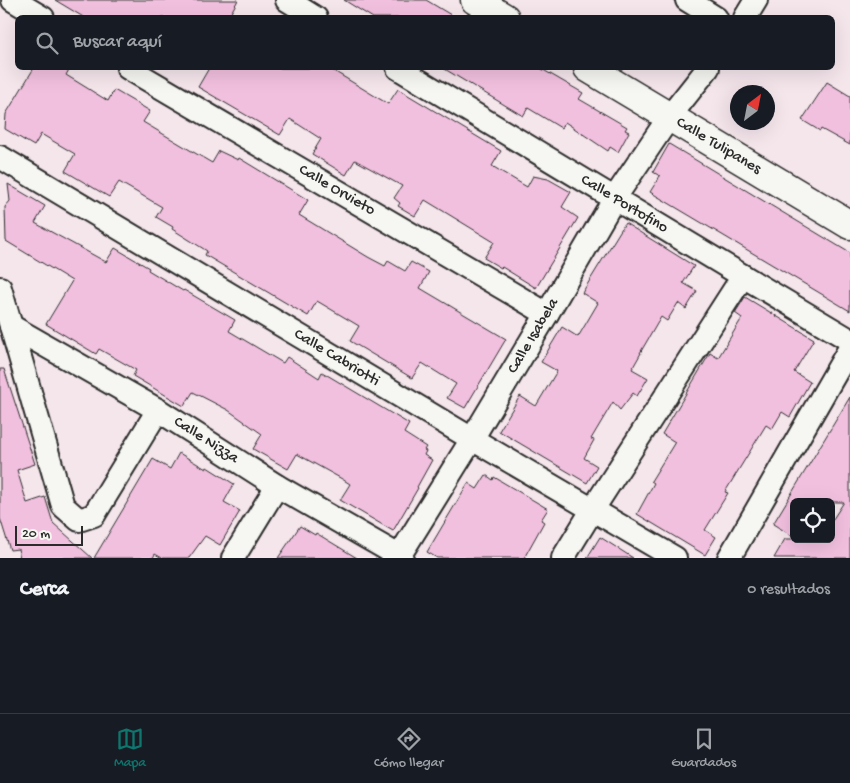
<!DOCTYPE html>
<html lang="es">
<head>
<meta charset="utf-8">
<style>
  body { margin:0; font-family:"Gochi Hand",sans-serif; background:#20242c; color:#f1f3f6 }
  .controls { position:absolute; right:15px; bottom:15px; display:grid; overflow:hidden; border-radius:8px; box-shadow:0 5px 20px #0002 }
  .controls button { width:45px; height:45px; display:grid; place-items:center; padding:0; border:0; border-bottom:1px solid #363941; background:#171b24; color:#f1f3f6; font:25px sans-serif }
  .compass { position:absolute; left:730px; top:85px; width:45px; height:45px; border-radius:50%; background:#171b24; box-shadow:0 5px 20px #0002; rotate:32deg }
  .scale { position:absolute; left:15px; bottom:12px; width:68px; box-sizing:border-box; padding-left:5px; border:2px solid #2b2b2b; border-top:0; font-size:14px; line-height:18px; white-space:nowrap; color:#2b2b2b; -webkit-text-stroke:4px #f6f6f2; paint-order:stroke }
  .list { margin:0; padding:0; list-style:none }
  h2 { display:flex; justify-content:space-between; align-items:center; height:65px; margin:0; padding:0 20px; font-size:21px }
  h2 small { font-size:16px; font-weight:400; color:#9ea1a6 }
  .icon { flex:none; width:28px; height:28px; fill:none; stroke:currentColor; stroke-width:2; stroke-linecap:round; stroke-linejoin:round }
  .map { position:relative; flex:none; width:850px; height:558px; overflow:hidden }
  .search { position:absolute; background:#171b24; box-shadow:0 5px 20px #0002; left:15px; right:15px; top:15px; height:55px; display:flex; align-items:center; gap:12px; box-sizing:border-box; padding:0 18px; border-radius:8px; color:#9ea1a6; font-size:19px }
  .sheet { height:155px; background:#171b24 }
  nav { display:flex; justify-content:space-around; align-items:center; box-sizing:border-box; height:70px; border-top:1px solid #363941; background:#171b24; font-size:14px; color:#9ea1a6 }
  nav a { display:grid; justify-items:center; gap:2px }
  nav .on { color:#0f766e }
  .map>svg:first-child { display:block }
  .building { fill:#f2c0df; stroke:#2b2b2b }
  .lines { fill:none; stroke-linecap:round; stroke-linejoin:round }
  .minor-casing { stroke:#2b2b2b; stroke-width:26 }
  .tertiary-casing { stroke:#2b2b2b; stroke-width:31 }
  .minor { stroke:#f6f6f2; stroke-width:22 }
  .tertiary { stroke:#f6f6f2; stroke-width:28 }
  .labels { text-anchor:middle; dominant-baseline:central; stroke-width:4; stroke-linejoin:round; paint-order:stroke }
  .street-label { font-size:16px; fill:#2b2b2b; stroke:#f6f6f2 }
</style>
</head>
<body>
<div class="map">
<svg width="850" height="558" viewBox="0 0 850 558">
  <rect width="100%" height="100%" fill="#f5e6ec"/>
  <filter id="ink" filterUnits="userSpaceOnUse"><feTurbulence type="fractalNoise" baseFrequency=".02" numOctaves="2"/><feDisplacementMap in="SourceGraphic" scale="10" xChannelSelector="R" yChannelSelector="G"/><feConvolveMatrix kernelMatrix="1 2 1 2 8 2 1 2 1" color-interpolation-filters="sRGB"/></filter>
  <g filter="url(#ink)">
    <g class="building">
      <path d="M55,0H238L228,18H85Z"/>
      <path d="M344,0H426L456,18H373Z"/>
      <path d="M34,68H70L66,75L108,101L114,90L150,111L143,122L195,153L212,163L219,151L238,160L239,158L308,200L299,215L368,257L385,266L388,261L405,271L411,262L429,272L420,288L506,339L465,408L447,398L456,384L422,363L412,378L350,341L359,326L317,301L308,316L205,255L207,251L172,229L173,227L156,217L162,207L119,182L109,197L65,171L75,154L41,134L34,146L5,129L6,114Z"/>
      <path d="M209,68H329L388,104L398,89L501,151L492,166L527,187L533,176L548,179L571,192L562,207L578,218L536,288L502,267L501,268L484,258L494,242L425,200L415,216L398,206L400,203L394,198L402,186L355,160L346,175L312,154L321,139L290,119L280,135L198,87Z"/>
      <path d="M443,68H540L583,93L579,99L627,127L625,130L629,132L618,152L610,147L608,151L565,122L561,128L528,108L523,116Z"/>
      <path d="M827,82L850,96V145L821,129L820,131L802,120Z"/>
      <path d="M669,144L850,253V311L650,192L660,176L653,172Z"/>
      <path d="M8,184L45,206L35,223L106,262L115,248L149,268L148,270L183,291L184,290L235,320L229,331L283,363L287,357L319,378L322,372L409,424L404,433L426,447L424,450L426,451L424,455L432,460L417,487L418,488L393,531L340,500L350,484L342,479L297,454L288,469L253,449L262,434L228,410L193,392L184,406L133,376L136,370L99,349L96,354L46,324L72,281L6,241L5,207L10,201Z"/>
      <path d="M625,223L694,266L683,283L697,291L686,309L678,303L667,321L661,317L640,353H641L632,369L648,378L637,396L633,393L620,410L613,402L591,439L594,440L584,458L597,466L587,483L499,431L520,396L536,406L557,371L541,362L562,327L578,337L598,303L582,293Z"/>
      <path d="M745,297L814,339L794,372L810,382L790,417L782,412L772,429L766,425L755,443L725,492L728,493L705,530L716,537L705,555L637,514L654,483L651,481L675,442L662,434L710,353L718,358L742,318L735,313Z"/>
      <path d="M0,369H4L35,464L17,470L27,503L45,497L53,523L92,558H20L18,549L10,550L0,518Z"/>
      <path d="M850,397V558H774L785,539H831V522L844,502H794V537L773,524Z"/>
      <path d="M179,453L206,469L207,467L234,484L224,502L240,511L220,545L205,536L189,558H162L155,554L153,558H94L153,459L170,469Z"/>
      <path d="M486,475L493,480L494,477L548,509L541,520L544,522L524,558H437L427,552L468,483L477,489Z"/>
      <path d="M300,526L315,535L316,533L357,558H278Z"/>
      <path d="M600,537L633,558H587Z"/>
    </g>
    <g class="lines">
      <g class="minor-casing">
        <g id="minor">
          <path d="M13,0L43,18"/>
          <path d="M287,0L316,18"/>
          <path d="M687,0L716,18"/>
          <path d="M745,18L756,0"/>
          <path id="s1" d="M128,68L547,314"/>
          <path id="s2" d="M398,68L743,276L850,340"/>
          <path id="s3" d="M0,157L472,439L675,558"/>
          <path d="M0,288L63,506L79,520L94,515L158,410"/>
          <path id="s4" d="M11,326L158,410L277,486L399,556"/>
          <path d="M233,558L277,486"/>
          <path id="s5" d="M398,558L472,439L547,314L614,199L670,116L708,68"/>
          <path d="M563,558L593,509L743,276"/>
          <path d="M729,558L850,348"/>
        </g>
      </g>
      <g class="tertiary-casing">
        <g id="tertiary">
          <path d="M475,0L505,18"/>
          <path id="s6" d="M588,68L850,225"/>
        </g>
      </g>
      <use href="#minor" class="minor"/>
      <use href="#tertiary" class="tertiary"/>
    </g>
  </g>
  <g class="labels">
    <g class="street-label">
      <text stroke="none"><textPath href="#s6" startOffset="152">Calle Tulipanes</textPath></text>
      <text stroke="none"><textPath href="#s1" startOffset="242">Calle Orvieto</textPath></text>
      <text stroke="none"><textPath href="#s2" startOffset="264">Calle Portofino</textPath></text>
      <text stroke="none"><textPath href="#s5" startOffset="260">Calle Isabela</textPath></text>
      <text stroke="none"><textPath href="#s3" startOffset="392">Calle Cabriotti</textPath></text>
      <text stroke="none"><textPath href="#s4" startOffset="226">Calle Nizza</textPath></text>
    </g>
  </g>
</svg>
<div class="controls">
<button><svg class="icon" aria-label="locate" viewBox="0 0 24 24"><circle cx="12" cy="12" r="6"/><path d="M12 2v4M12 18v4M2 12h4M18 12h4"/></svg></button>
</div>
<svg class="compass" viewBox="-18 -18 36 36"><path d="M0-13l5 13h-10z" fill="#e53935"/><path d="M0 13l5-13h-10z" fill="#9ea1a6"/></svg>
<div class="scale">20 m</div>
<div class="search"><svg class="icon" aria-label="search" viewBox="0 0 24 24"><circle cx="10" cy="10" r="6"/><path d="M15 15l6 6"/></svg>Buscar aquí</div>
</div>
<section class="sheet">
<h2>Cerca<small>0 resultados</small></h2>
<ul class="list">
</ul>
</section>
<nav>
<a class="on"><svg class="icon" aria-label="map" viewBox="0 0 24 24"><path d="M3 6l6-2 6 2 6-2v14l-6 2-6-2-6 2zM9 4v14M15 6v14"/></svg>Mapa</a>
<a><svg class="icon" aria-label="directions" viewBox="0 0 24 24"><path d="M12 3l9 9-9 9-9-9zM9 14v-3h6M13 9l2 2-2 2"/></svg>Cómo llegar</a>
<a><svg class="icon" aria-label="saved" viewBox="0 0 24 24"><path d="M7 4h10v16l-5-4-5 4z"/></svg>Guardados</a>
</nav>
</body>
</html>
